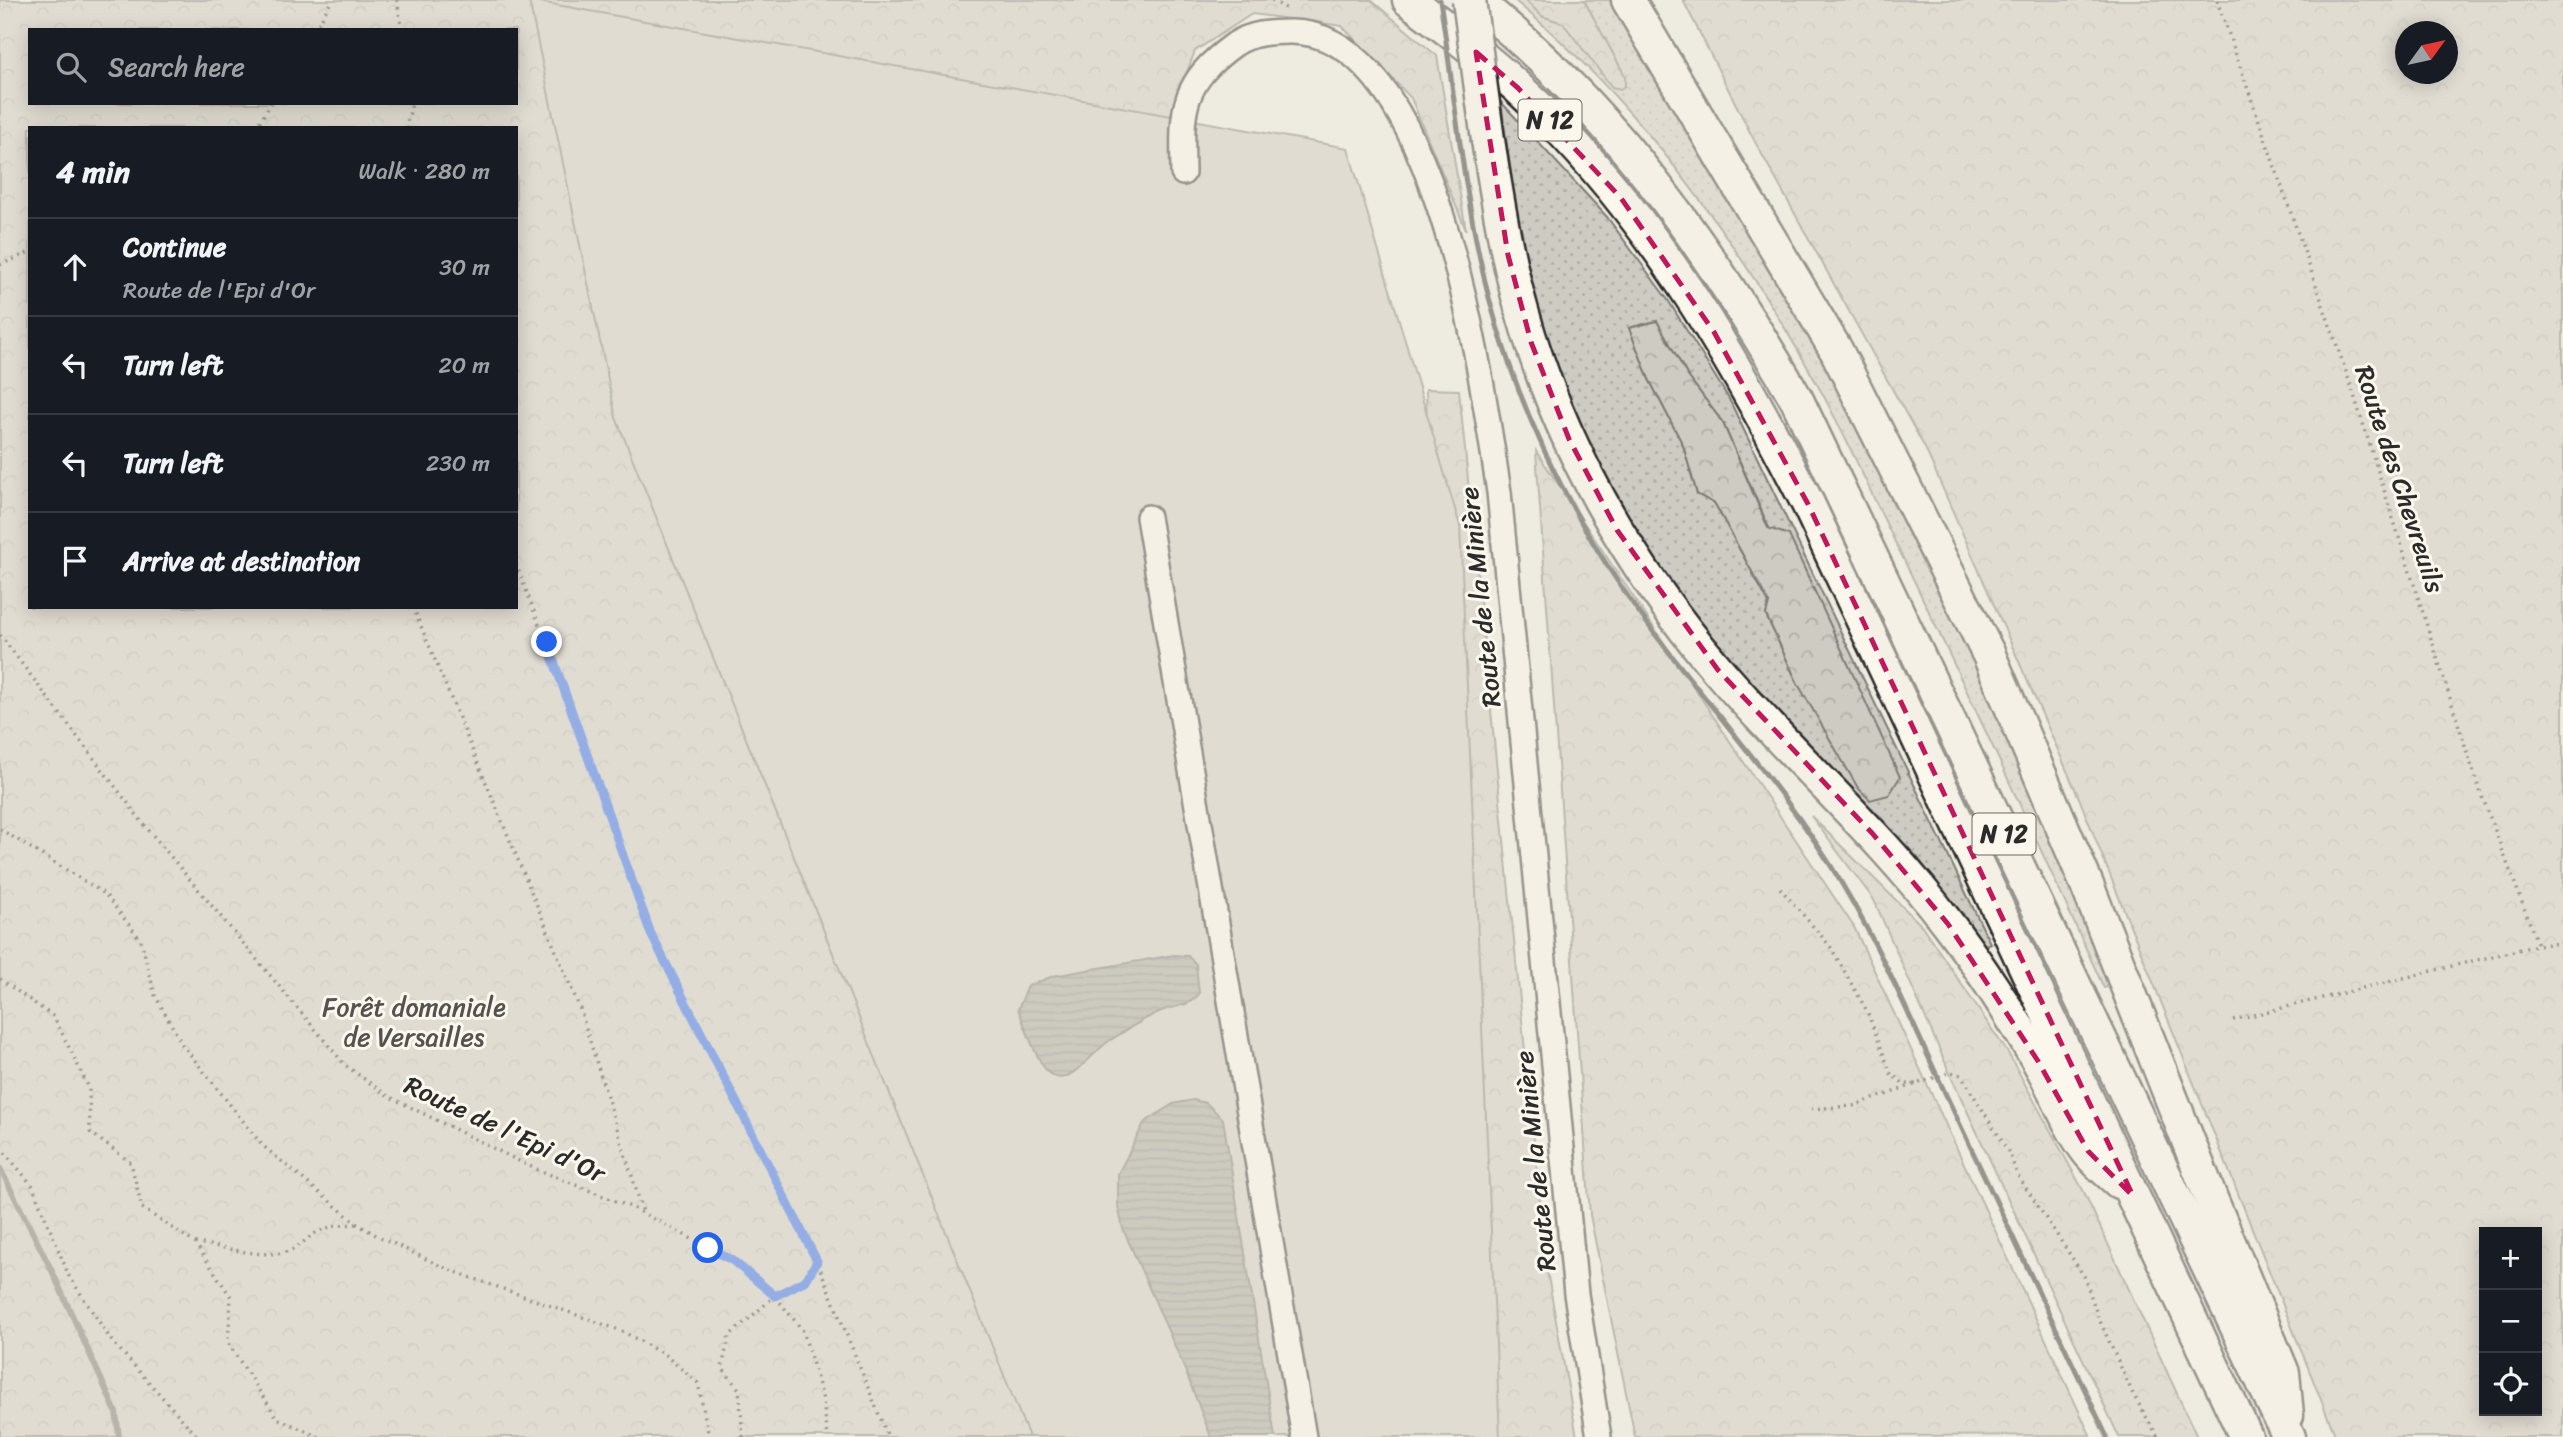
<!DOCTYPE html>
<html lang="en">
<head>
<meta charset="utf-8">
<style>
  body { margin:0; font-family:Sriracha,sans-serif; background:#20242c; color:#f1f3f6 }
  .controls { position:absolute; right:21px; bottom:21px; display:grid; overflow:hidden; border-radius:0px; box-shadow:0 4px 18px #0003 }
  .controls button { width:63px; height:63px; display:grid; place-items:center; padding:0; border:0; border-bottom:2px solid #363941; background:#171b24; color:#f1f3f6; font:35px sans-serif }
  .compass { position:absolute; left:2395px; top:21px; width:63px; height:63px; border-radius:50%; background:#171b24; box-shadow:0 4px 18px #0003; rotate:57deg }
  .stop { position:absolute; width:21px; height:21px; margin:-16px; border:5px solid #2563eb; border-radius:50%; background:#fff }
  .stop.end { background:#2563eb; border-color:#fff; box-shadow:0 2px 7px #0008 }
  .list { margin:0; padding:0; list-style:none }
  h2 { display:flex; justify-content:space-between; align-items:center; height:91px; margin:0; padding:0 28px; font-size:30px }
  h2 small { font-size:23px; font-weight:400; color:#9ea1a6 }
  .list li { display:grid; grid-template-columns:46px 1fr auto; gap:21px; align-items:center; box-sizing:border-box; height:98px; padding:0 28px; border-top:2px solid #363941 }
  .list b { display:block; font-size:26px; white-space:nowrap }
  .list p { margin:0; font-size:23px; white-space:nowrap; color:#9ea1a6 }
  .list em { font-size:23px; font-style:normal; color:#9ea1a6 }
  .icon { flex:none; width:38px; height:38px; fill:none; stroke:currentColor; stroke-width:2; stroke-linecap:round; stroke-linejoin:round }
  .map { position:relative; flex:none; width:2563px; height:1437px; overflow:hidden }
  .search { position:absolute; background:#171b24; box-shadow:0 4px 18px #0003; left:28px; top:28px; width:490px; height:77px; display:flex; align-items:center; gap:18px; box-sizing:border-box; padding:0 24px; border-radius:0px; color:#9ea1a6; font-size:26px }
  .panel { position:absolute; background:#171b24; box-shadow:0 4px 18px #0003; left:28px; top:126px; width:490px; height:483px; border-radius:0px }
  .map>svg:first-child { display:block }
  .grass { fill:url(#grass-dots); stroke:#7c7b76; stroke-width:2; fill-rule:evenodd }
  .forest { fill:url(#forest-crowns); stroke:#7c7b76; stroke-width:2; fill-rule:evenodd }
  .green { fill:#cecbc2; stroke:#7c7b76; stroke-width:2 }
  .water { fill:url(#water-rules); stroke:#74726e; stroke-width:2 }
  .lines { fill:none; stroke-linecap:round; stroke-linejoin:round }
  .stream { stroke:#74726e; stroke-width:6 }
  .minor-casing { stroke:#2b2b2b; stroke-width:28 }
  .highway-casing { stroke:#2b2b2b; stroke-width:37 }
  .path { stroke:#2b2b2b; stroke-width:3.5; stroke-dasharray:2 5; stroke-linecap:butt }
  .minor { stroke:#fbf7ec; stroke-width:23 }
  .highway { stroke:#fbf7ec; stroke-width:32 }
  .rail { stroke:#2b2b2b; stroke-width:5 }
  .highway-bridge-casing { stroke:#2b2b2b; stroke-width:37; stroke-linecap:butt }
  .highway-bridge { stroke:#fbf7ec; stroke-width:32 }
  .route { stroke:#2563eb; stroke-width:9 }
  .marked { fill:none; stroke:#c2185b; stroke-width:5; stroke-dasharray:14 9; stroke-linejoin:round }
  .labels { text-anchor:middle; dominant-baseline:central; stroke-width:6; stroke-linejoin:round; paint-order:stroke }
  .shield { fill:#fbf7ec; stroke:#696865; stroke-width:2 }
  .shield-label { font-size:24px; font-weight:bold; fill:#2b2b2b }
  .street-label { font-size:26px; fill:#2b2b2b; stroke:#fbf7ec }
  .park-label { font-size:26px; fill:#545351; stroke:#fbf7ec }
</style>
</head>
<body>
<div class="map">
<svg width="2563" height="1437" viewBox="0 0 2563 1437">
  <defs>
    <pattern id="grass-dots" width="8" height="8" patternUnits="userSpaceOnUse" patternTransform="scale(1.75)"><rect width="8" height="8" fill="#cecbc2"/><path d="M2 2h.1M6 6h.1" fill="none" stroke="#b1aea7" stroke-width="1.8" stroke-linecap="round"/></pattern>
    <pattern id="forest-crowns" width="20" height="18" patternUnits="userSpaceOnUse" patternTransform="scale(1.75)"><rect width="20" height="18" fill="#cecbc2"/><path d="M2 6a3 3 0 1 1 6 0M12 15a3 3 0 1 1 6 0" fill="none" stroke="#b1aea7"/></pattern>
    <pattern id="water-rules" width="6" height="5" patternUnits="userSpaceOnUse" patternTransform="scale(1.75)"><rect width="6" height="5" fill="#a4a29a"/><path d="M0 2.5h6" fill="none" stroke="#86847e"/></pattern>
  </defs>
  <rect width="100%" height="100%" fill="#eeebe0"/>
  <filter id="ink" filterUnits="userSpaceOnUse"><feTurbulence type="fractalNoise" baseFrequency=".0143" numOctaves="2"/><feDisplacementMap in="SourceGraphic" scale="14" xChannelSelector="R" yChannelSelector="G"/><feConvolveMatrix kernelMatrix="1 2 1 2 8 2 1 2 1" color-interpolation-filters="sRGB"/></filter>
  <g filter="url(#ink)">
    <g class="grass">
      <path d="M1514,0H1525L1542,16L1563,23L1612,87L1625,76L1584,0H1611L1809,328L1961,624L2113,985L2104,988C2039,845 1973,702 1904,560C1876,505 1852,448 1822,393C1742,247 1643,106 1514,0Z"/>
      <path d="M1501,102L1607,217L1668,300L1729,399L1990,943L1984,946L1917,857L1760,697L1671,590L1606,488L1550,363L1508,190L1509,161ZM1657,321L1687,375L1723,423L1769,528L1798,684L1766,615L1769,603L1715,504L1697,494L1683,445L1649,379L1629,328Z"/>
    </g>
    <g class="forest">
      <path d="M0,0H1371L1437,56L1466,230L1411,98L1342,26L1252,14L1195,51L1164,132L1128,1437H0ZM30,30H516V103H30ZM30,128H516V607H30Z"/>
      <path d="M1525,0H1584L1625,76V86L1620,89L1612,87L1563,23L1542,16Z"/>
      <path d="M1683,0H2563V1437H2336L2079,798L1925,448L1754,140ZM2406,32H2448V74H2406ZM2537,1232V1411H2484V1232Z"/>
      <path d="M1657,321L1687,375L1723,423L1768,528L1789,535L1900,777L1889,795L1870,800L1858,788L1798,684L1766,615L1769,603L1715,504L1697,494L1683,445L1649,379L1629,328Z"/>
      <path d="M1426,389L1459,390L1547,1271L1577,1437H1463L1441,929Z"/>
      <path d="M1536,451L1854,927L2090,1435L1635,1437L1590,1215Z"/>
      <path d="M1811,816L1922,926L2008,1053L2084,1192L2197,1437H2119L1955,1085L1874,900Z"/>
    </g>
    <path class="green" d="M529,0L1348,148L1460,526L1500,1437H1029L616,418Z"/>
    <g class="water">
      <path d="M1174,955L1188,956L1196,964L1199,994C1185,1009 1179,1004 1161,1011C1143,1019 1126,1030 1109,1041C1095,1050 1070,1086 1053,1076C1038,1068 1025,1025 1018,1009L1028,986L1053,976Z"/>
      <path d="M1193,1100L1206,1103L1223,1119L1275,1437H1211L1181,1360L1123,1229L1118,1206V1174L1144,1123L1173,1104Z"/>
    </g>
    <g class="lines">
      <path class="stream" d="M0,1168L53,1273L116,1412L119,1437"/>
      <g class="minor-casing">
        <g id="minor">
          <path d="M1183,173C1182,111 1179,84 1235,44C1252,33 1270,32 1290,32C1437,30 1482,383 1499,492L1576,1294L1599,1437"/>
          <path d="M1148,517L1304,1437"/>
        </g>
      </g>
      <g class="highway-casing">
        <g id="highway">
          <path d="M1409,0C1446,28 1483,56 1517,87C1644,203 1731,352 1808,504L2246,1437"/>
          <path d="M1474,0C1612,108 1710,250 1797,400L2289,1437"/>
          <path d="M1628,0L1836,350L1989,655L2087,885L2212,1201L2283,1373L2287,1415"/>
          <path d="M1488,140C1497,197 1506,255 1522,311C1559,443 1629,566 1718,670C1792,757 1879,832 1948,924C1981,967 2010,1013 2037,1059C2055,1088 2067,1125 2088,1152C2097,1163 2109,1173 2119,1182"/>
        </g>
      </g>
      <g class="path">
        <path d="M397,0L402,30"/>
        <path d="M1272,0L1290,11"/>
        <path d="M2217,0L2352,389L2476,780L2538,945"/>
        <path d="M315,30L332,0"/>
        <path d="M256,128L271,103"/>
        <path d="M406,128L412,103"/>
        <path d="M0,265L30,252"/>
        <path d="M516,564L595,771L651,934L817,1261L888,1437"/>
        <path d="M413,607L580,1009L643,1212"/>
        <path d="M0,635L146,827L345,1065L388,1096L529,1166L633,1208L732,1260L775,1296L803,1331L822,1395L828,1437"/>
        <path d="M0,829L105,894L141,940L155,995L182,1044L262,1145L357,1224L378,1236L447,1269L622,1331L665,1355L698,1383L709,1437"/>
        <path d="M1780,888L1830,946L1867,1011L1891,1074L1904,1084H1916"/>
        <path d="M0,979L54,1017L89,1088L90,1132L131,1163L142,1208L195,1243L231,1297L228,1343L277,1418L319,1437"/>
        <path d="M2233,1020L2538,945L2563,943"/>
        <path d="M1811,1109L1853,1106L1951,1072L1961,1075L2008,1151L2018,1176L2084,1276L2098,1317L2133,1394L2158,1437"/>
        <path d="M0,1147L32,1185L69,1276L111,1340L198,1437"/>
        <path d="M195,1243C223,1246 253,1257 281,1253C296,1251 302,1242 314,1234C327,1226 341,1225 356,1224"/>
        <path d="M743,1437L739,1389L722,1368L729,1336L775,1296L806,1280L816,1261"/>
      </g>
      <use href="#minor" class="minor"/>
      <use href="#highway" class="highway"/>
      <path class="rail" d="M1440,0C1455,98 1464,198 1488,294C1511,382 1548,468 1595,546C1667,666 1771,764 1842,884C1886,958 1919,1039 1956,1116C2006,1223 2057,1330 2107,1437"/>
      <g class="highway-bridge-casing">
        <path id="highway-bridge" d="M1469,0L1488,140"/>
      </g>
      <use href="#highway-bridge" class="highway-bridge"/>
    </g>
  </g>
  <g class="lines" filter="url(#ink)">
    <path class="route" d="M547,642L651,934L817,1261L806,1280L775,1296L732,1260L708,1248"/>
  </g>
  <path d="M0 0H2563V1437H0ZM1476,52L1518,88L1621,198L1714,332L1808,504L2133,1196L2088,1151L2038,1061L1948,924L1872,833L1718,670L1617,530L1569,439L1531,342L1508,255Z" fill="#eeebe0" fill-opacity=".55" fill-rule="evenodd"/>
  <path class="marked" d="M1476,52L1518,88L1621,198L1714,332L1808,504L2133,1196L2088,1151L2038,1061L1948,924L1872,833L1718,670L1617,530L1569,439L1531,342L1508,255Z"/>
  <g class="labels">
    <g class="shield">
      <rect x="1518.5" y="99.5" width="63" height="41" rx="5"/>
      <rect x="1972.5" y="813.5" width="63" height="41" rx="5"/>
    </g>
    <g class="shield-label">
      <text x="1550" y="120">N 12</text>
      <text x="2004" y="834">N 12</text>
    </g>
    <g class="street-label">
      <text transform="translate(2400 479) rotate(72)">Route des Chevreuils</text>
      <text transform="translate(1480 597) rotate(-96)">Route de la Minière</text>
      <text transform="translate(505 1129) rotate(25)">Route de l'Epi d'Or</text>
      <text transform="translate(1535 1161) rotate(-96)">Route de la Minière</text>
    </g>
    <g class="park-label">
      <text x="414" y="1007">Forêt domaniale<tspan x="414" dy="30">de Versailles</tspan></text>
    </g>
  </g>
</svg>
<div class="controls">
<button>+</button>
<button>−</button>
<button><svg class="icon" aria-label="locate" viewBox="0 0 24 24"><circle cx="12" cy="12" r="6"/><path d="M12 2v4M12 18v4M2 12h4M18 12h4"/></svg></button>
</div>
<svg class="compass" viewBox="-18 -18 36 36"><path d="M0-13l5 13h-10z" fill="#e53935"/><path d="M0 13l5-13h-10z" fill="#9ea1a6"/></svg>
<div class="stop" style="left:708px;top:1248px"></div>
<div class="stop end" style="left:547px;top:642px"></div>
<div class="search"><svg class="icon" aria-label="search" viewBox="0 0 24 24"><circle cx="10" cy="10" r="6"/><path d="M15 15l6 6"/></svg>Search here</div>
<section class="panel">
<h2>4 min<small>Walk · 280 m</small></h2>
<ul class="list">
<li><svg class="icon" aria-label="ahead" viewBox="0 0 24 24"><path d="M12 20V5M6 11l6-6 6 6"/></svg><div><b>Continue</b><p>Route de l'Epi d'Or</p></div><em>30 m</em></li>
<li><svg class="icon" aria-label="left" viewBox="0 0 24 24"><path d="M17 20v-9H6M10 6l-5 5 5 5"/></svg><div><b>Turn left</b></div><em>20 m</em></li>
<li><svg class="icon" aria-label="left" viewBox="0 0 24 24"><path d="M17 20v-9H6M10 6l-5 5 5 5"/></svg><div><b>Turn left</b></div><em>230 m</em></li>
<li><svg class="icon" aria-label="arrive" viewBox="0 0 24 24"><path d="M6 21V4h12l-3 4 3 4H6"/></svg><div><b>Arrive at destination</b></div></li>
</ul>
</section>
</div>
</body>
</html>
